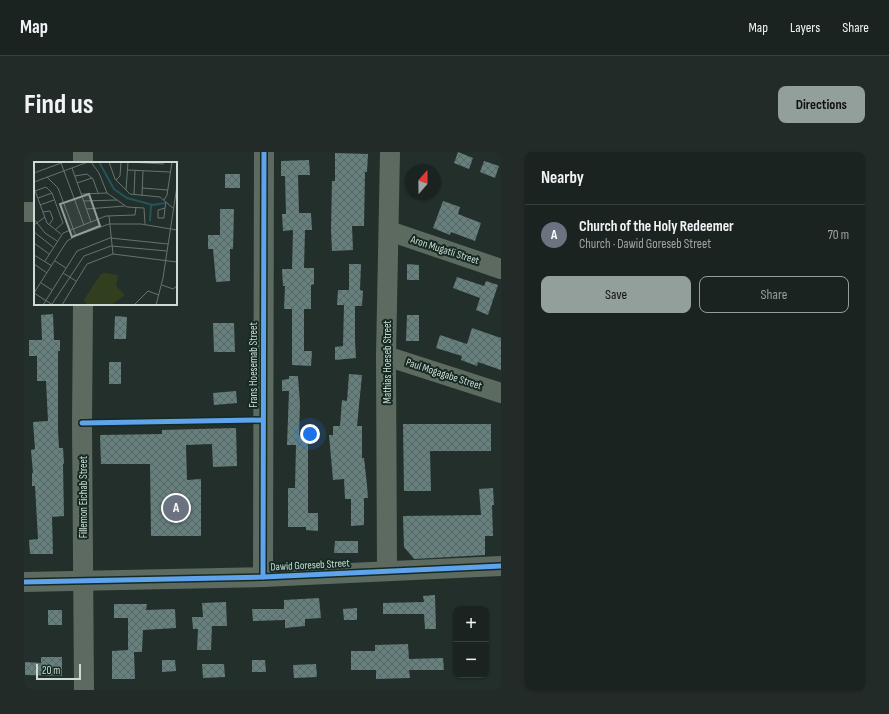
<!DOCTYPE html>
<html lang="en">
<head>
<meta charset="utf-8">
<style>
  body { margin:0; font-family:"Sofia Sans Condensed",sans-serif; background:#232b29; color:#f1f3f6 }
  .controls { position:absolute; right:12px; bottom:12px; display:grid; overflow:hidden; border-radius:8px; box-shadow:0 1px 3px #0004 }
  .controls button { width:36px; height:36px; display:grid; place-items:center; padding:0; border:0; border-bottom:1px solid #38403e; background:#1a2320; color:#f1f3f6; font:20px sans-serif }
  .compass { position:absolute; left:381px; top:12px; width:36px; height:36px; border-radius:50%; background:#1a2320; box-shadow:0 1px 3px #0004; rotate:20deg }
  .scale { position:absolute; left:12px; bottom:10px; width:45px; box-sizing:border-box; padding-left:4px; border:2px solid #cedbd5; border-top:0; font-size:11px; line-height:14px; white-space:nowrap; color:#cedbd5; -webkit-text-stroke:3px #142a22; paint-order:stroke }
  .you { position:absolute; left:286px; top:282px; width:14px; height:14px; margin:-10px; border:3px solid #fff; border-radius:50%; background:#1a73e8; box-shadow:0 0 0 6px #1a73e833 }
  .badge { display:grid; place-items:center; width:26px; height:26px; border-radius:50%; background:#929f9a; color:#fff; font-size:13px; font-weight:700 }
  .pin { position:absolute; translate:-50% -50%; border:2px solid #fff; box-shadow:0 1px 4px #0006 }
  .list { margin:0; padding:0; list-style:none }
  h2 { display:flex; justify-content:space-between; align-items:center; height:52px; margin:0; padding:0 16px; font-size:17px }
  h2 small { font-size:13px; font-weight:400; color:#9fa4a5 }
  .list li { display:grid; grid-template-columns:26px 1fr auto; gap:12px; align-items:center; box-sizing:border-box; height:60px; padding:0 16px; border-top:1px solid #38403e }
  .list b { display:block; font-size:15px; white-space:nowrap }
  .list p { margin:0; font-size:13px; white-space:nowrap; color:#9fa4a5 }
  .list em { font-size:13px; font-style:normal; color:#9fa4a5 }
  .actions { display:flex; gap:8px; padding:12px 16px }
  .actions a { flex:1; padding:9px 0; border:1px solid #929f9a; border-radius:8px; text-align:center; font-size:14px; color:#929f9a }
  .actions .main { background:#929f9a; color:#111 }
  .map { position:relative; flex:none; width:477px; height:538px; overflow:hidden; border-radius:8px }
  header { display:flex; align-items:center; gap:24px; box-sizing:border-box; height:56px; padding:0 20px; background:#1a2320; border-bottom:1px solid #38403e }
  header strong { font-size:19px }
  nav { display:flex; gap:22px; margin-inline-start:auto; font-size:14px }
  .intro { display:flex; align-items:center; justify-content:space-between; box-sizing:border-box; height:96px; padding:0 24px }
  h1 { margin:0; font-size:28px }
  .button { padding:10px 18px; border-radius:8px; background:#929f9a; color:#111; font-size:14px; font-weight:700 }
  main { display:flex; gap:24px; padding:0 24px }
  aside { flex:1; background:#1a2320; border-radius:8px; box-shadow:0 1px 3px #0004 }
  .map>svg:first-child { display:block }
  .building { fill:url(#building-cross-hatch) }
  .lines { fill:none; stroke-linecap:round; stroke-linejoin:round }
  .minor { stroke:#5d6a5f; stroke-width:20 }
  .cycleway-casing { stroke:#142a22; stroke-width:8 }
  .cycleway { stroke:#60a3ed; stroke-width:5 }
  .labels { text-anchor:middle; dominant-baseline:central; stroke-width:4; stroke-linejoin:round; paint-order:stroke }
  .street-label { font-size:11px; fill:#cedbd5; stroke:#142a22 }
  .inset-river { fill:none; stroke:#22545c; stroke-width:2 }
  .inset-road { fill:none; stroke:#67746f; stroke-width:1 }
  .view { fill:#929f9a; fill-opacity:0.15; stroke:#929f9a; stroke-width:2 }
  .inset-edge { fill:none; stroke:#cedbd5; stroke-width:2 }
</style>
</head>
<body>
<header>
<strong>Map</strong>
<nav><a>Map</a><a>Layers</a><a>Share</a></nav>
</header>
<div class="intro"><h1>Find us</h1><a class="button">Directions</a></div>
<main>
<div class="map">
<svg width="477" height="538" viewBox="0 0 477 538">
  <defs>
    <pattern id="building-cross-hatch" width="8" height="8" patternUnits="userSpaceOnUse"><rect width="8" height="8" fill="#67807d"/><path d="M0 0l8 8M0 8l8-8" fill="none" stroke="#576765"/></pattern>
  </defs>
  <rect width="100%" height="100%" fill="#232f2b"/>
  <g class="building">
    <path d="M434,0L449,6L445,17L430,11Z"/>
    <path d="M311,1L344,2L343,20H341L340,74H328L329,98L308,99L307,77L308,29H311Z"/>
    <path d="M285,8L286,23H274L275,61H287L288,78H281L280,116H290V132L287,133V157H280V199H288L287,214L268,213V157H260L261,134H259L258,117H268L269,78L259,79L258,62H262L261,24H257V9Z"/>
    <path d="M460,9L475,14L471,26L456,20Z"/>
    <rect x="201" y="22" width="15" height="14"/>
    <path d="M419,49L436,55L434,62L457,71L451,89L427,80L426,83L409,76Z"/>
    <path d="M196,57H210L209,97H206V129L192,130L189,97H184V83H196Z"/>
    <path d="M325,112H337L336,138L339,139L338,154H331V189L332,206L311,208V195L319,194L320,153H313L314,138H325Z"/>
    <path d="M383,112L395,113V128H383Z"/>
    <path d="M433,125L460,134L462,129L474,133L464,163L452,158L456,146L429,136Z"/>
    <path d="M29,162L30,188H36V199H34V279L35,296H39L40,312H39L40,364L28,365L29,402H6L5,388L14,387L11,334H8V321H9L7,298L11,297L9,270L24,269L22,229H13V204H5V188H18L17,163Z"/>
    <path d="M383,163H395V189H382Z"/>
    <path d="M91,164L103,165L102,187H90Z"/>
    <path d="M189,171H210L211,200H190Z"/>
    <path d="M448,176L477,186V218L454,210L453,214L437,208L438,204L412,196L416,183L443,192Z"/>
    <rect x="85" y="210" width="12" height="22"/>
    <path d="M325,222L338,223L333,274H338V306H340L343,333L344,346H340V373L327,374V347H321L320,327L309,328L305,283H309V274H316L318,248L323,249Z"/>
    <path d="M265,224H274L276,252L275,283H284V361H294V379L282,378V375H264V336H271L272,293H263L265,239H258V228L265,227Z"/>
    <path d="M212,239L213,251L190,253L189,241Z"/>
    <path d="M379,272H467V299H406L407,339H380Z"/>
    <path d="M212,276L213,314L189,315L188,292L162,293L163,328L177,327V384H127L126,312H77L76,283L138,282V278Z"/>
    <path d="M469,336L470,353H468L469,384H461V403L390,407L380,395L379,364L457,363L455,337Z"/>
    <path d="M311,389H334V401H310Z"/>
    <path d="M411,443L412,477H401L400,462H359V451L400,450L399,444Z"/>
    <path d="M295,446L297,466L281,467V474L261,476V468L229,469L228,457H260V448Z"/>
    <path d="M202,450L203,474H188L187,498H173L174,477H169L168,465H179L178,451Z"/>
    <path d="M90,452H123L122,458L151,457L152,476L119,478L118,500H110L111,527H88V499L104,498V466H90Z"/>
    <path d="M333,456V468H320L319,457Z"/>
    <rect x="24" y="458" width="14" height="15"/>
    <path d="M384,492L385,507L419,506L420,518H385L386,526L352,527V518H327V499H351V493Z"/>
    <path d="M17,505H38V524L1,523V510L17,511Z"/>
    <path d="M138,508H151L152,519L138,520Z"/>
    <path d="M228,508H241L242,520H228Z"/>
    <path d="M178,512H200L201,525L179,526Z"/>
    <path d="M292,512L293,525L270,526L269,513Z"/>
  </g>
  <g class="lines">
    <g class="minor">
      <path d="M59,0V11"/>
      <path d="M0,60H11"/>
      <path d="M365,79L477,117"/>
      <path d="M59,152L58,271L60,538"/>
      <path d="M362,204L477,241"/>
      <path d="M363,419L362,204L366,0"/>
      <path d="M239,425L240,0"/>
      <path d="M0,430L239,425L477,414"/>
    </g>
    <g class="cycleway-casing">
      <g id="cycleway">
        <path d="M58,271L239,268"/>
        <path d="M239,425L240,0"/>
        <path d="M0,430L239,425L477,414"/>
      </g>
    </g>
    <use href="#cycleway" class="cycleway"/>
  </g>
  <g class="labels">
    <g class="street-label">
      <text transform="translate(421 98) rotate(18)">Aron Mugatli Street</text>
      <text transform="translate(363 210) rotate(-90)">Mathias Hoeseb Street</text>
      <text transform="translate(229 213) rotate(-90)">Frans Hoesemab Street</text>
      <text transform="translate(420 222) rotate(18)">Paul Mogagabe Street</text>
      <text transform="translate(59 345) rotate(-90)">Fillemon Eichab Street</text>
      <text transform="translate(286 413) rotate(-3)">Dawid Goreseb Street</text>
    </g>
  </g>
  <g transform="translate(10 10)">
    <rect width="143" height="143" fill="#232f2b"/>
    <path d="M70,111L84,113L82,124L91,133L77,143H54L50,138L66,113Z" fill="#323f1f"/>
    <path class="inset-river" d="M65,0L80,27L93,36L119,43L131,41M116,59L117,43"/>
    <path class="inset-road" d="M57,0L65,11L73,31L93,45L110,46L111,62M75,0L81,17L96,32L126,35L139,46M95,0L130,2M27,1L50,63M38,6L57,60M94,8L136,10M0,11L30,0M41,14L53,12L59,17L64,31M13,15L24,26L42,74M82,18L86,14L87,0M0,20L54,0M43,21L58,16M0,26L13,61L27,72M108,26L134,28M92,28L94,0M1,29L12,25L18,31L29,61L21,68M47,32L73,31M100,33L101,9M108,34L109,9M4,36L18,31M130,38L133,33L138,0M50,39L83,38M6,43L20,38M131,46L124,48V56H130V55L131,46L132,40M52,47L91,44M9,50L16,49L19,57L15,63M75,54L79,92M0,57L11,71L23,79M0,63L11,55M0,70L19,85M0,81L15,92M0,93L18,104M11,99L29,71L72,54L101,53L102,45M21,99L32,106M0,102L13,111M29,111L42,119M7,121L18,128M128,123L139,127L143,124M0,131L33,79L42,74L75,62H107L143,68M0,131L19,143M18,142L50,94L77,84L133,89M9,143L43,89L76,76L134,82M28,143L53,102L79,92L143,100M100,143L114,129L125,133M122,143L129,116L143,24"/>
    <path class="view" d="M55,32L66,64L38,75L26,42Z"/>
    <rect width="143" height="143" class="inset-edge"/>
  </g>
</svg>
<div class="controls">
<button>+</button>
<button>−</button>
</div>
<svg class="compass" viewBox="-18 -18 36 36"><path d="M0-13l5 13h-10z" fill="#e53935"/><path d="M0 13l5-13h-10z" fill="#9fa4a5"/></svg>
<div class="scale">20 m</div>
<div class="you"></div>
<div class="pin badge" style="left:152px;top:356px;background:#6b7280">A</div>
</div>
<aside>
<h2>Nearby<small></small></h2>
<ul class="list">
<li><span class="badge" style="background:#6b7280">A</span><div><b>Church of the Holy Redeemer</b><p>Church · Dawid Goreseb Street</p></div><em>70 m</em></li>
</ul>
<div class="actions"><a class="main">Save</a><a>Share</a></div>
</aside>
</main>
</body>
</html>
